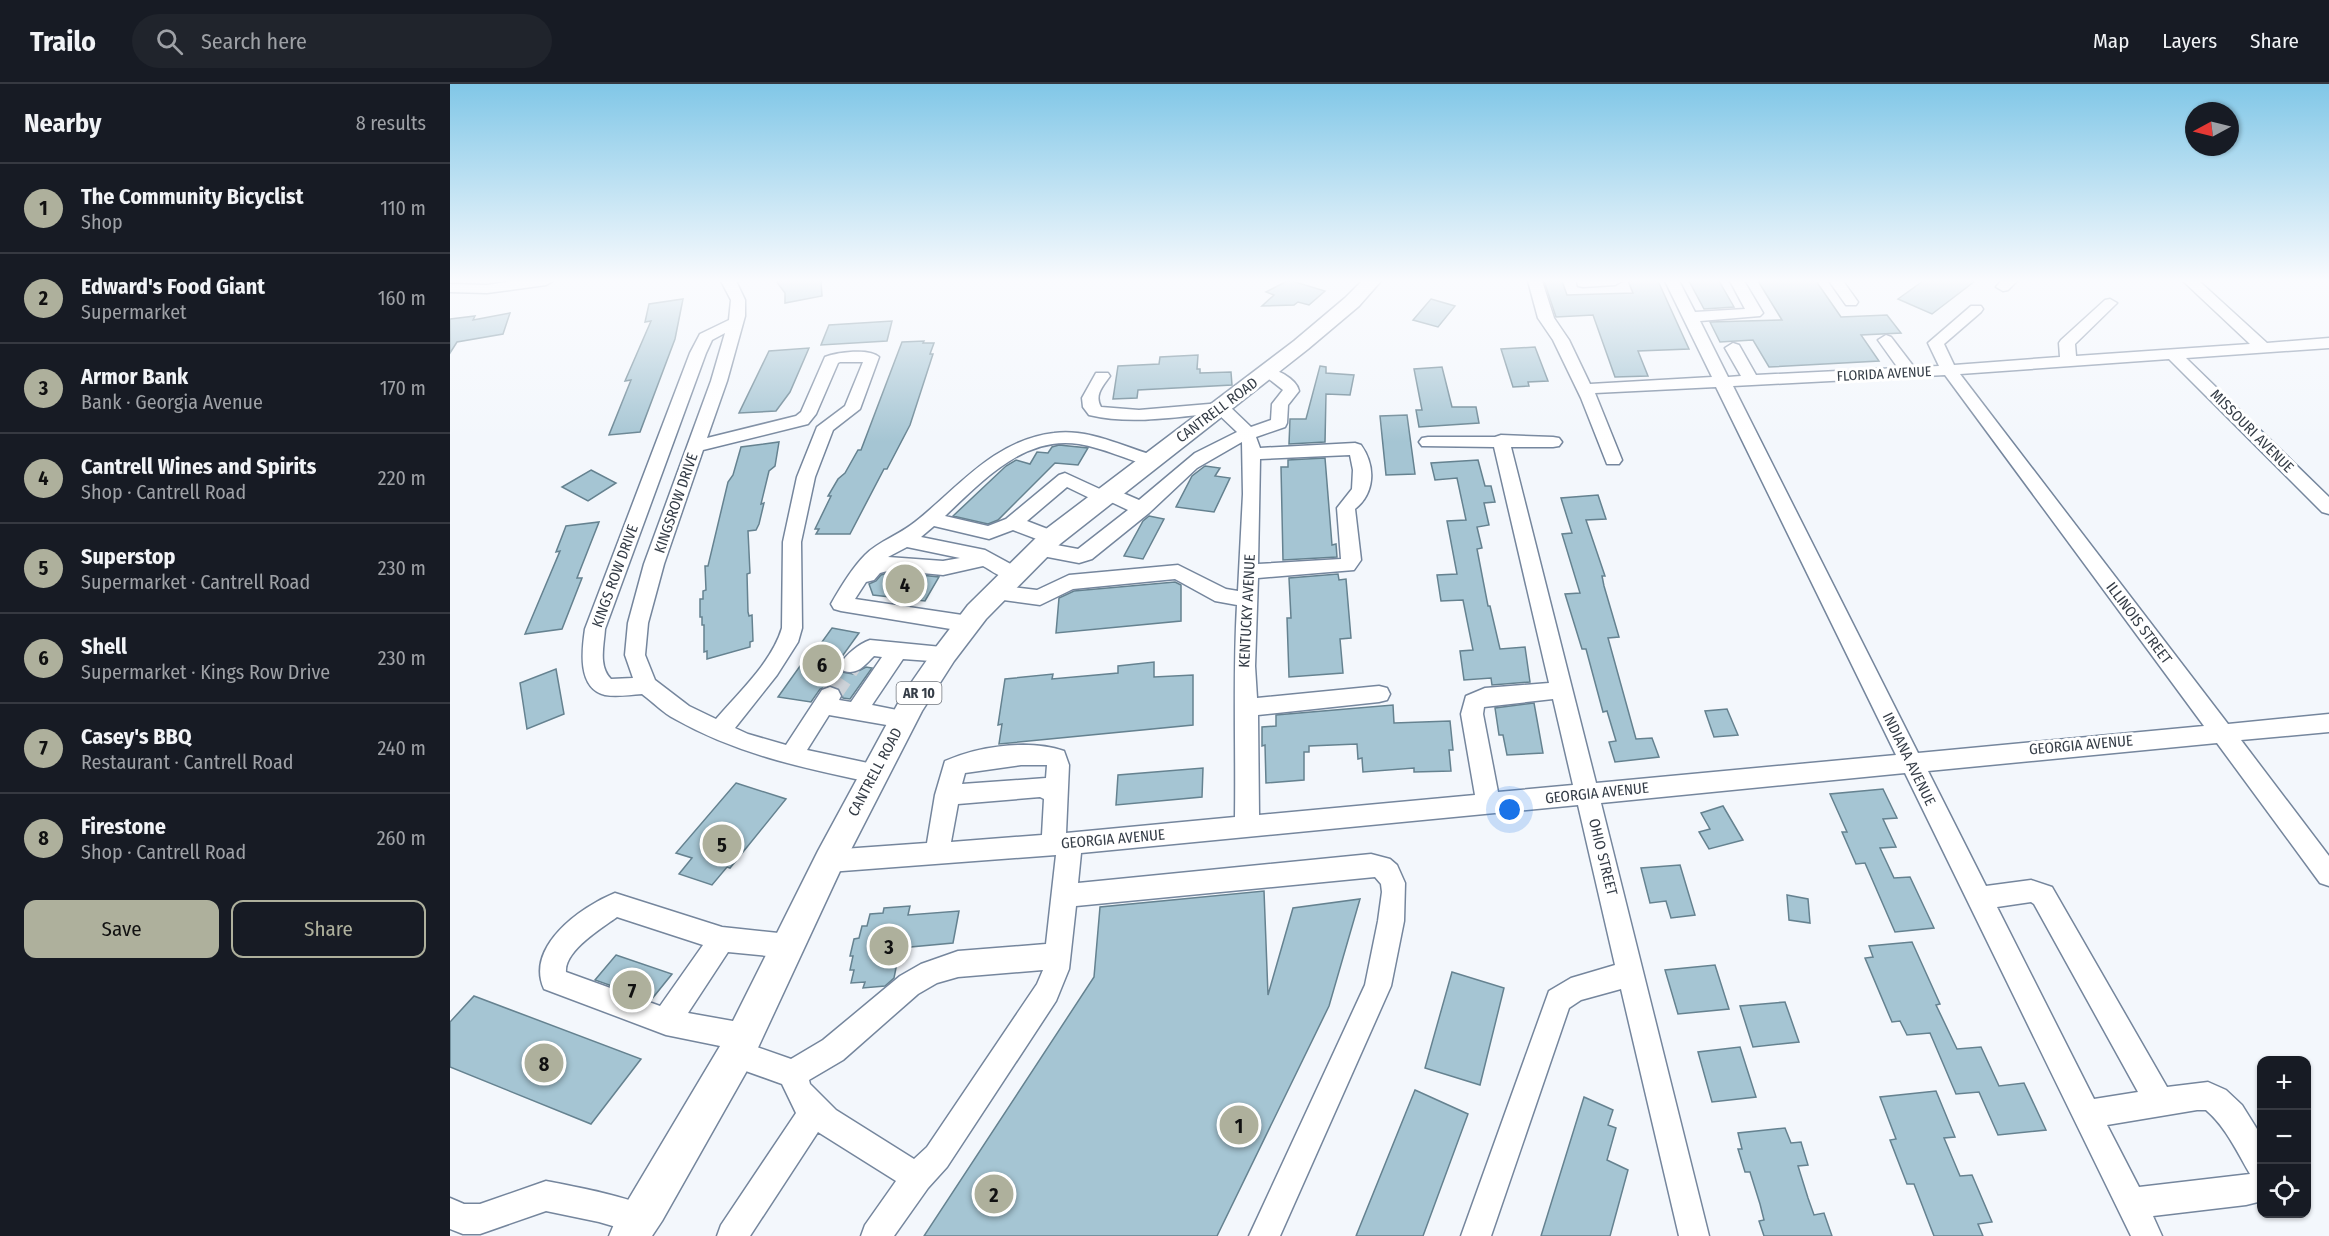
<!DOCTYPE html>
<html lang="en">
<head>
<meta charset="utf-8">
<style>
  body { margin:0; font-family:"Fira Sans Condensed",sans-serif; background:#20242c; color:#f1f3f6 }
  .controls { position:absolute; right:18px; bottom:18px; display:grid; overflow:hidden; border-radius:12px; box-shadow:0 2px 4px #0004 }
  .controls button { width:54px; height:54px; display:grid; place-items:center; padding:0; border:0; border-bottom:2px solid #363941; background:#171b24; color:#f1f3f6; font:30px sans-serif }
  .compass { position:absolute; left:1735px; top:18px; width:54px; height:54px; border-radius:50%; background:#171b24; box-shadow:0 2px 4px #0004; rotate:263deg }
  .you { position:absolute; left:1060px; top:726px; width:21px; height:21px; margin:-15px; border:4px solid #fff; border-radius:50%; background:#1a73e8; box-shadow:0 0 0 9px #1a73e833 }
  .badge { display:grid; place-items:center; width:39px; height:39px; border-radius:50%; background:#aeb09c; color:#111; font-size:20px; font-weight:700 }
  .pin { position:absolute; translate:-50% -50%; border:3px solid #fff; box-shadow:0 2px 6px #0006 }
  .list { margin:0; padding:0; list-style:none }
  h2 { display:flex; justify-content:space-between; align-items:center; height:78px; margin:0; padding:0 24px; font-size:26px }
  h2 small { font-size:20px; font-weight:400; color:#9ea1a6 }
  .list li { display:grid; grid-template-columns:39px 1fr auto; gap:18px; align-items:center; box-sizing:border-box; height:90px; padding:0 24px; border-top:2px solid #363941 }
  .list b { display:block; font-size:22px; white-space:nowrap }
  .list p { margin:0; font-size:20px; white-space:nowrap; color:#9ea1a6 }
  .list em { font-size:20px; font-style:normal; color:#9ea1a6 }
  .actions { display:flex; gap:12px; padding:18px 24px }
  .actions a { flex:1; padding:14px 0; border:2px solid #aeb09c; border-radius:12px; text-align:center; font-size:21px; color:#aeb09c }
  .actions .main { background:#aeb09c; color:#111 }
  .icon { flex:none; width:33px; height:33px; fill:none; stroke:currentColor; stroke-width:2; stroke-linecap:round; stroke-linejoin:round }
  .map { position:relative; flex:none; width:1879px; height:1152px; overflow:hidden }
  header { display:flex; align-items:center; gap:36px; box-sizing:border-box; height:84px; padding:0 30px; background:#171b24; border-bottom:2px solid #363941 }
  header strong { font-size:28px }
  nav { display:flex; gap:33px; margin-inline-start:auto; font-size:21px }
  .search { width:420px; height:54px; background:#20242c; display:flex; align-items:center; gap:15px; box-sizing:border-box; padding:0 21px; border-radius:33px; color:#9ea1a6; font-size:22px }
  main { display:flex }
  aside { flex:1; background:#171b24 }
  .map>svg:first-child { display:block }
  .building { fill:#a5c5d3; stroke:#658290; stroke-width:1.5 }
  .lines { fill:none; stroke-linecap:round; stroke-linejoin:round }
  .minor-tunnel { stroke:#cdd2d8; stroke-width:21; stroke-dasharray:21 10; stroke-linecap:butt }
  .minor-casing { stroke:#75869d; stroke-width:3 }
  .major-casing { stroke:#75869d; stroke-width:3 }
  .minor { fill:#fff; fill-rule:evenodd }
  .major { fill:#fff; fill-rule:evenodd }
  .labels { text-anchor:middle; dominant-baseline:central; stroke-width:6; stroke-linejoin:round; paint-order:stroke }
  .far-street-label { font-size:14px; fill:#353d47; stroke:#fff }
  .shield { fill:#fff; stroke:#72777e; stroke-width:1.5 }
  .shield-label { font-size:14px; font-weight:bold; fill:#353d47 }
  .street-label { font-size:15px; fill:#353d47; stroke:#fff }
</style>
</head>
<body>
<header>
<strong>Trailo</strong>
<div class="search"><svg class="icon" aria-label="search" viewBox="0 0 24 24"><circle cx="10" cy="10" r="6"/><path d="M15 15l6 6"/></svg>Search here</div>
<nav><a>Map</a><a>Layers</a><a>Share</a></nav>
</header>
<main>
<aside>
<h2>Nearby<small>8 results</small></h2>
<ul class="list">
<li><span class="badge">1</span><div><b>The Community Bicyclist</b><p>Shop</p></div><em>110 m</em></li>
<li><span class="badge">2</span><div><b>Edward's Food Giant</b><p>Supermarket</p></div><em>160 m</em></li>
<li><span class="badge">3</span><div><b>Armor Bank</b><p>Bank · Georgia Avenue</p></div><em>170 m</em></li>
<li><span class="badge">4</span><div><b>Cantrell Wines and Spirits</b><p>Shop · Cantrell Road</p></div><em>220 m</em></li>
<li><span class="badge">5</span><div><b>Superstop</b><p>Supermarket · Cantrell Road</p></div><em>230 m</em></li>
<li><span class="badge">6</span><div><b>Shell</b><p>Supermarket · Kings Row Drive</p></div><em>230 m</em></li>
<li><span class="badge">7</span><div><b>Casey's BBQ</b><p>Restaurant · Cantrell Road</p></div><em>240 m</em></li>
<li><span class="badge">8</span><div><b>Firestone</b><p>Shop · Cantrell Road</p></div><em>260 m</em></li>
</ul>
<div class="actions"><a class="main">Save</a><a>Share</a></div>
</aside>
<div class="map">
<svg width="1879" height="1152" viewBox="0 0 1879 1152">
  <rect width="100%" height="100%" fill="#f3f7fc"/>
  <g class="building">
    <path d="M326,197H371L372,212L335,219V209Z"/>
    <path d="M837,197H842L875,207L859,221L848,218L844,221L812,222L824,211L816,208Z"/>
    <path d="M1094,197H1112L1117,211L1183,209L1178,197H1208L1239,265L1188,267L1198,292L1165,293L1143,231L1106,233Z"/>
    <path d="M1239,197H1269L1284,223L1254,225Z"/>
    <path d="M1308,197H1366L1391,233L1437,231L1451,249L1411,251L1429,277L1319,283L1303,256L1270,258L1260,238L1332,236Z"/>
    <path d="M1473,197H1525L1482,230L1448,215Z"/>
    <path d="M233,215L225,255L190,348L159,351L181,296L175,297L201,237L195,238L199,220Z"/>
    <path d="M981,215L1005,222L988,243L963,236Z"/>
    <path d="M60,229L53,250L7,258L0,269V235L25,232L23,236Z"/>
    <path d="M442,237L437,257L371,261L379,241Z"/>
    <path d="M474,257L473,259H484L480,270H483L460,341L437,385H434L400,450H366L369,445H365L381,412H378L388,395L395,389L408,366H411L452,258Z"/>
    <path d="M1085,263L1098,297L1078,298L1079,302L1063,303L1051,265Z"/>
    <path d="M359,264L340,308L326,327L289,329L319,267Z"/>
    <path d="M748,271L747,285H750V289L781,288L782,301L688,306L687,314L663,315L668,282L709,280L710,273Z"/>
    <path d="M870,282L876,283V289L904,291L900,311L876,310L875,358L839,360L840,335H856Z"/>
    <path d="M992,283L1002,323H1026L1029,339L969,343L966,326H972L964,285Z"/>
    <path d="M957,331L965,390L936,391L930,332Z"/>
    <path d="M329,358L325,382L319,387L311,420L314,419L309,440L306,446L298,447L300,489L297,490L298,528L299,532L302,531L303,557L300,558V563L257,575V567L254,568V541H252V533H250V515H253V507L256,506L255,482H258L278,398L283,391L291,363Z"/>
    <path d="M609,361L638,364L628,381L605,379L548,436L538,440L503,432L556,382L566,376L580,380L587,368L598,369L602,363Z"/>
    <path d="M875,374L882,461L886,460L887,473L833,476L831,383H838V376Z"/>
    <path d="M1028,376L1035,402H1041L1045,418L1034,419L1039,441L1027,443L1032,464L1027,465L1038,522H1040L1050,565L1075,563L1080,598L1042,601L1041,594L1014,596L1010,567L1023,566L1013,516L991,517L987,491L1007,490L997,437L1016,436L1007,394L985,396L981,379Z"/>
    <path d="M755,382L770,384L765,392L780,394L764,428L726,423L742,392Z"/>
    <path d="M141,386L166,399L138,417L112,403Z"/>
    <path d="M1148,411L1156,435L1136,436L1155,492H1152L1154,502L1169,553L1158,554L1186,655L1202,654L1209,673L1165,678L1159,658L1166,657L1157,627L1153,628L1136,565H1132L1115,510L1130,509L1112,450L1122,449L1111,414Z"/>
    <path d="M699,432L714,435L693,475L674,472L693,437Z"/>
    <path d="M149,438L127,494H132L112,545L75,550L110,467L106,468L116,442Z"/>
    <path d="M441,488L489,493L475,517L423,511L419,500L426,497L431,491Z"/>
    <path d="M888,490L889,496L896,495L901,554L890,555L893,589L839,593L837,534H841L839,494Z"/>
    <path d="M725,498L731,501V537L606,549L609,514L624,507Z"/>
    <path d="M382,544L409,549L388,578L392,588L403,590L416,583L422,584L400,615L393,614L390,605L381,601L370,605L361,618L328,613L350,582L354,583Z"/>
    <path d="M704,578V593L743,591V641L549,660L552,640L548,641L555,595L603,590L602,595L668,589V582Z"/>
    <path d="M106,585L114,630L77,645L70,599Z"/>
    <path d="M1084,619L1093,669L1057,671L1053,651H1049L1045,624Z"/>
    <path d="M943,621L944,639L1000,637L1003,666H999L1001,687L964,688V684L913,688L912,674L908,675L907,660L859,662V668H854V696L816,699L815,661L812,662V643L826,642V631Z"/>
    <path d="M1277,625L1288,651L1264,653L1255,627Z"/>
    <path d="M753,684L752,713L666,721L668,691Z"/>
    <path d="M286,699L336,715L280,784L277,783L262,801L229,790L242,774L226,769Z"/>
    <path d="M1433,705L1447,734L1433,735L1446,763L1430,764L1444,794L1460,793L1484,844L1445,848L1415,779L1406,780L1392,748H1397L1380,710Z"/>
    <path d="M1273,722L1293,756L1259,765L1249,748L1260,745L1251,729Z"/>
    <path d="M1230,781L1245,831L1221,834L1216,817L1200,819L1191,784Z"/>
    <path d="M814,807L818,911L843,824L910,815L879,922L767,1152H474L644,893L650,823Z"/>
    <path d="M1337,811L1358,815L1360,839L1339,836Z"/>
    <path d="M460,822L458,831L509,827L503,859L450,864L444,894L435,902L413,904L415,898L401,899L404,886H400L403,872H400L404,855L409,854L412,842H417L420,830L433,829L434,824Z"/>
    <path d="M1462,858L1490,920L1486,921L1507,965L1531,963L1549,1002L1574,999L1596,1046L1548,1051L1529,1008L1506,1010L1480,949L1457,951L1450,937L1442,938L1415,874L1423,873L1419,862Z"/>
    <path d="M166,871L222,890L201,916L145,896Z"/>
    <path d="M1265,881L1279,925L1228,930L1215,886Z"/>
    <path d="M1002,888L1054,904L1030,1001L975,984Z"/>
    <path d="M24,912L191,975L141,1040L0,983V938Z"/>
    <path d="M1335,918L1349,958L1303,963L1290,922Z"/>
    <path d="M1290,963L1306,1013L1262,1018L1248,968Z"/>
    <path d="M965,1006L1018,1030L973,1152H906Z"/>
    <path d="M1486,1007L1505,1053L1494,1054L1510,1092L1522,1091L1542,1138L1528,1140L1533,1152H1484L1464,1100H1457L1440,1056L1446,1055L1430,1013Z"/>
    <path d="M1134,1013L1163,1026L1158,1041L1166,1044L1157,1076L1178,1086L1160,1152H1091Z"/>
    <path d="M1335,1044L1341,1059L1351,1058L1358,1081L1348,1082L1358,1114L1364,1131L1374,1129L1382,1152H1314L1309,1137L1314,1136L1310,1120L1300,1088H1295L1288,1065H1292L1288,1049Z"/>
  </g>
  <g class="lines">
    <path class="minor-tunnel" d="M380,612L401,581"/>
    <g class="minor-casing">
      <g id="minor">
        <path d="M64,197H103L96,201L37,209L0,208V200L37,201Z"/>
        <path d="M271,197H286L295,216V232L277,297L257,354L346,332L351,328L375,273C387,268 420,264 429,273L410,325L383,346L365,393L351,458L352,544L348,558L327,591L285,644L298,650L336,661L372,606L380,603L388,606L391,612L389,616L401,618L432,573L424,572C415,581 408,591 394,587L390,581C396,570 409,560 420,556L502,564L505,570L502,576L495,578L453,575L422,621L462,629L465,635L462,641L454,644L379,631L357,666L432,682L435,689L432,696L424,699C354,684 289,671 225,635C213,629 203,618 192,610C180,611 166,613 155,611C127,604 132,566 135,545L240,269L250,250L279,236L281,216ZM275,249L261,297L194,480L178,539L175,571L183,594L161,595C148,582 154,561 155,545L256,269L262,256ZM390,278H413L395,322L367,343L347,393L333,458L332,544C322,578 289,608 266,635L239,622L205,596L195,571L198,539L214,480L253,366L358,340L366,330L388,279Z"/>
        <path d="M1078,197H1092L1104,234L1119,256L1140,300L1262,293L1215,197H1229L1245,228L1295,225L1280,197H1294L1313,229L1310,232L1250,237L1278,293L1291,292L1275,264L1283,259L1289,261L1306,291L1448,284L1428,256L1436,251L1441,253L1464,283L1489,282L1478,259L1521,222H1531L1533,225L1531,228L1494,260L1504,281L1610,273L1609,259L1611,256L1655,216L1660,215L1667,219L1625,260L1626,272L1800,260L1733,197H1749L1817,259L1879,254V264L1736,274L1879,413V430L1872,428L1719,275L1510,290L1778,640L1879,630V648L1791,656L1879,772V802L1870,799L1767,659L1478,687L1536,802L1581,796L1602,803L1717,1003L1758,998L1776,1006L1792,1021L1812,1053V1117L1796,1121L1703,1132L1712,1152H1681L1455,689L1151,719L1259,1152H1229L1171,905L1131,916L1119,924L1041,1152H1011L1099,907L1121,894L1165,881L1128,721L631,769L628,799L921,770L940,775L947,781L955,799L954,837L941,902L830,1152H799L915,901L928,837L932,808L931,800L925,793L626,822L619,885L606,917L497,1083L478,1104L444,1152H411L415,1141L446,1097L368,1048L300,1152H267L271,1141L346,1029L332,1000L276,980L272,970L275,963L216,951L94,905C75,863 130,823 165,809L272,843L338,850L347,853L351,862L347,871L338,874L278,868L238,929L294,939L304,943L308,953L304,962L341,975L373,956L450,892L471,880L508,867L596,860L606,771L379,788L370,785L367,777L370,769L379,766L477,759L485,711L495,677C529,662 579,655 614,667L619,681L616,749L785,733C786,662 783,592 787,521L765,517L725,495L623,505L590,521L546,515L539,513L536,508L539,503L546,501L587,506L619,491L728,481L776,505L788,507L793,410L792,358L747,384L699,429L642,475L629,479L582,470L579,465L582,460L589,458L600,460L563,446L539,455L484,442L471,453L535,466L570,485L573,490L570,495C557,499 544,488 533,482L493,491L441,486L430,489L424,496L416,498L405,515L519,532L526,535L529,540L526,545L519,548L391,527L384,525L381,520C390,504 402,484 415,471C429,457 449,451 465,438C508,404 544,356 604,349C638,344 674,363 706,372L709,376L706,380L700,382C676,375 653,364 629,360C574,351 531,398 495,432L538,442L556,435L609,391L615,389L652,406L659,403L689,416L745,369L787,348L767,329C724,333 681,341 639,331L633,323L632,314L646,289H658L660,292C653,302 644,311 651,323L689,326L771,319L777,320L801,343L821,336L822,320L833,306L810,288L812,285C824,282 847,295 849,307L838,321L837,339L835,343L806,353L810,364L905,359L911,361C926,382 925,409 905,425L911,476L904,486L808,494L805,582L807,614L929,602L937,604L940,610L937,616L929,618L808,631L809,731L1025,711L1011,630L1016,612L1035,604L1099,599L1044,363L972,362L969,358L972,354L978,353H1045L1051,351L1103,353L1109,354L1112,358L1109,362L1103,363H1061L1146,699L1446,671L1266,303L1145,309L1172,376L1169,380H1157L1131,314L1103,256L1088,234ZM1495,291L1754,642L1468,669L1283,302ZM900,371L903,386L902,405L887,424L891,475L808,480L810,375ZM617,403L652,420L659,417L678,426L628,465L601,460L608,459L610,454L608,449L577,437ZM457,463L510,474L493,477L438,473ZM1103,615L1123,701L1048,708L1033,630L1034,623ZM571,681H597L596,694L512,700L515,689ZM590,713L594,715L592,751L501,758L508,720ZM1581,818L1584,820L1688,1008L1644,1015L1547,823ZM167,833L253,861L210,922L116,888C114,867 152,844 167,833ZM593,886L587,900L477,1063L464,1075L386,1026L360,1000L359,996L393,976L468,910L487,899L508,893ZM1747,1026H1756C1776,1043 1787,1068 1800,1090L1689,1103L1657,1041Z"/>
        <path d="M1127,197H1172L1165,201L1133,203L1128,202Z"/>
        <path d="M1379,197H1393L1408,218L1406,221H1396Z"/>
        <path d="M1551,197H1567L1558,206L1553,207L1546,203Z"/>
        <path d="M96,1097C131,1104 167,1110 201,1124L205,1135L201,1146L190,1150L149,1138L96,1127L30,1150H13L0,1145V1114L14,1120H30Z"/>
      </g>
    </g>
    <g class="major-casing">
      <path id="major" d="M912,197H931L909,222L858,265L610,460L536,535L504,577L472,627L390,787L299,983L212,1137L202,1152H159L165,1138L273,957L368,767L452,612L486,563L518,521L592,448L844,257L895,214Z"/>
    </g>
    <use href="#minor" class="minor"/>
    <use href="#major" class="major"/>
  </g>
  <linearGradient id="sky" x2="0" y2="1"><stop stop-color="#81c7e7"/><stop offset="0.55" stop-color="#fafbfe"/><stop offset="1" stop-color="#fafbfe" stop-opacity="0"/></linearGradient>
  <rect width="1879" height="358" fill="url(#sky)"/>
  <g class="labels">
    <g class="far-street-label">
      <text transform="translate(1434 290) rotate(-3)">FLORIDA AVENUE</text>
    </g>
    <rect class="shield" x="446.5" y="598" width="45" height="22" rx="4.5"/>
    <g class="shield-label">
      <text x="469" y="609">AR 10</text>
    </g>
    <g class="street-label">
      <text transform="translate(767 326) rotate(-37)">CANTRELL ROAD</text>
      <text transform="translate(1802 347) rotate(45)">MISSOURI AVENUE</text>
      <text transform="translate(226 419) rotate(-71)">KINGSROW DRIVE</text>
      <text transform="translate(165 492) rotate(-70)">KINGS ROW DRIVE</text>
      <text transform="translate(797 527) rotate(-87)">KENTUCKY AVENUE</text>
      <text transform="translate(1689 539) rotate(53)">ILLINOIS STREET</text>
      <text transform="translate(1631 661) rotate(-5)">GEORGIA AVENUE</text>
      <text transform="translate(1459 675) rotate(64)">INDIANA AVENUE</text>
      <text transform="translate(425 688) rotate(-62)">CANTRELL ROAD</text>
      <text transform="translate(1147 709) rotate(-6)">GEORGIA AVENUE</text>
      <text transform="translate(663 755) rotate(-5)">GEORGIA AVENUE</text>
      <text transform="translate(1153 773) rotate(76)">OHIO STREET</text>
    </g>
  </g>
</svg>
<div class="controls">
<button>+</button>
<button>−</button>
<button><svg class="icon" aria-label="locate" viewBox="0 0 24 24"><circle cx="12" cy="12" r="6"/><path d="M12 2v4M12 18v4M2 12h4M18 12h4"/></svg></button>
</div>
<svg class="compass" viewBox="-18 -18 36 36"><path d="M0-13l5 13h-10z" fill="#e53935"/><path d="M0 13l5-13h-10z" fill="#9ea1a6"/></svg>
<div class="you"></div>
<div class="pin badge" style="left:789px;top:1041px">1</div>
<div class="pin badge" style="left:544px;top:1110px">2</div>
<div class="pin badge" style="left:439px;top:862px">3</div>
<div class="pin badge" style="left:455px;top:500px">4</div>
<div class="pin badge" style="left:272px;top:760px">5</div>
<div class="pin badge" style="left:372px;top:580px">6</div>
<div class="pin badge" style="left:182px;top:906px">7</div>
<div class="pin badge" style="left:94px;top:979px">8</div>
</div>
</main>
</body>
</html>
